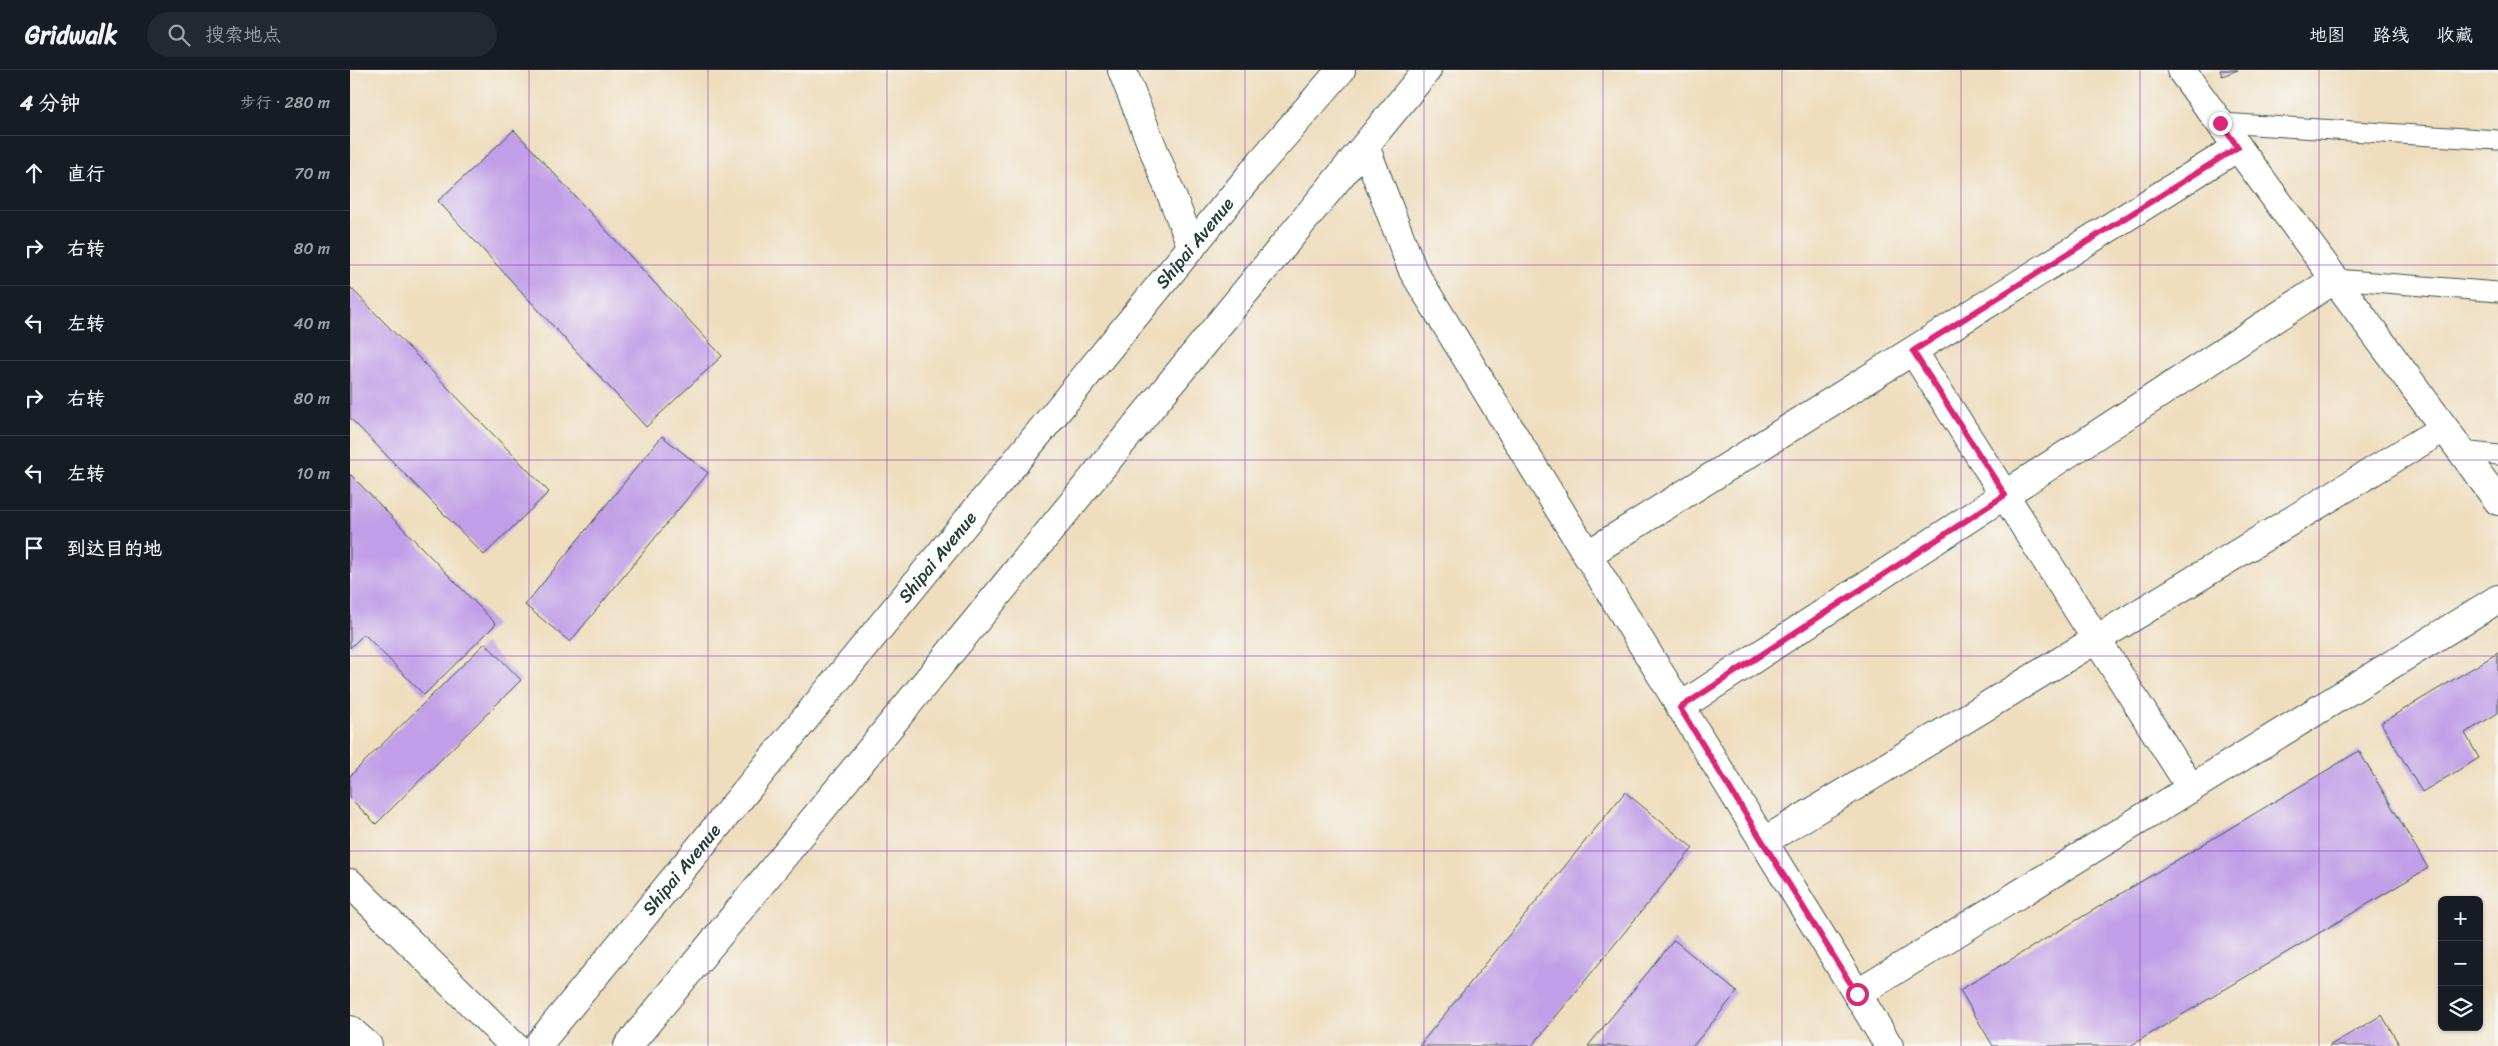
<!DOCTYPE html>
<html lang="zh">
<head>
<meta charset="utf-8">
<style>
  body { margin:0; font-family:Sriracha,"LXGW WenKai TC",sans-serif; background:#242831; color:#f1f3f6 }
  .controls { position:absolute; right:15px; bottom:15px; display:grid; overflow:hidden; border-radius:8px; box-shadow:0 1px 4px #0004 }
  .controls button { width:45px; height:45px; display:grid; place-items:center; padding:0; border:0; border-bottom:1px solid #363941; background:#171b24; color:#f1f3f6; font:25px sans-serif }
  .stop { position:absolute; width:15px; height:15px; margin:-11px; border:4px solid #db2777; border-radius:50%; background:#fff }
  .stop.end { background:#db2777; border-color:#fff; box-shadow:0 1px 5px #0008 }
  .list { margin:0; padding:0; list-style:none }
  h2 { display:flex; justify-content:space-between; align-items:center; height:65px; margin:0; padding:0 20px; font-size:21px }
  h2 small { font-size:16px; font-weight:400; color:#9ea1a6 }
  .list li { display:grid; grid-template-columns:32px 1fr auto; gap:15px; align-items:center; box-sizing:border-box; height:75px; padding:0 20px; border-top:1px solid #363941 }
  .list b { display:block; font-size:19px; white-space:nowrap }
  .list em { font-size:16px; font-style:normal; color:#9ea1a6 }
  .icon { flex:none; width:28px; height:28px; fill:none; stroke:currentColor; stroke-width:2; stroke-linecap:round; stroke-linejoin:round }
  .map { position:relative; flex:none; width:2148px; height:976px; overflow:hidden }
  header { display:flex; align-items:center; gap:30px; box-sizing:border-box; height:70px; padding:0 25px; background:#171b24; border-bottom:1px solid #363941 }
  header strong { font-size:24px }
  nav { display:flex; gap:28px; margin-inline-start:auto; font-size:18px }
  .search { width:350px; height:45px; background:#242831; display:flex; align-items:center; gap:12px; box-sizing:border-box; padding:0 18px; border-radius:28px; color:#9ea1a6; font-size:19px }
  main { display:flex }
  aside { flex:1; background:#171b24 }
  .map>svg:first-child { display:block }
  .building { fill:#c19ee7 }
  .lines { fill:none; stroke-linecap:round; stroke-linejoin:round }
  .lane-casing { stroke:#3e5549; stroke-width:21 }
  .street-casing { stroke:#3e5549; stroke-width:30 }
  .primary-casing { stroke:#3e5549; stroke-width:30 }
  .lane { stroke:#fff; stroke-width:19 }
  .street { stroke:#fff; stroke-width:28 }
  .primary { stroke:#fff; stroke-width:28 }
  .route { stroke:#db2777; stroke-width:6 }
  .grid { fill:none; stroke:#7b2cbf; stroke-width:1; stroke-opacity:0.55 }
  .labels { text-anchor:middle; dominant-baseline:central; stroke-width:4; stroke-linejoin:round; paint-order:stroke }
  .street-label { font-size:18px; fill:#1f3d34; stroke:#f6f6f2 }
</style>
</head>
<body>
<header>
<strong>Gridwalk</strong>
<div class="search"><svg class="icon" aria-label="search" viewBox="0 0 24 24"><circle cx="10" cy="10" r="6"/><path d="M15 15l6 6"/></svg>搜索地点</div>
<nav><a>地图</a><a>路线</a><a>收藏</a></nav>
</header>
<main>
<aside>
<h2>4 分钟<small>步行 · 280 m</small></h2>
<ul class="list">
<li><svg class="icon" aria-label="ahead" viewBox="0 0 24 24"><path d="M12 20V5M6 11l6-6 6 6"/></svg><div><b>直行</b></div><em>70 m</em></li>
<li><svg class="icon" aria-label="right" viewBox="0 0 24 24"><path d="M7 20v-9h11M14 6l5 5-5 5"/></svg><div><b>右转</b></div><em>80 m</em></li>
<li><svg class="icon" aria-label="left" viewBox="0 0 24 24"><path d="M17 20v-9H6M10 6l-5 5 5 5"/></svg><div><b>左转</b></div><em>40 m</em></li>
<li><svg class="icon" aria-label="right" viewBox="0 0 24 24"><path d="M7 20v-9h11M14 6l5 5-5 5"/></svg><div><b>右转</b></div><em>80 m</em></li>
<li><svg class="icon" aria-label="left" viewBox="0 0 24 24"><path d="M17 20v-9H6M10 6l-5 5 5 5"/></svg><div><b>左转</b></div><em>10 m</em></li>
<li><svg class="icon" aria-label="arrive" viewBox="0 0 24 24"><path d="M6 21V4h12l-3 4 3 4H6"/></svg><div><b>到达目的地</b></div></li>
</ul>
</aside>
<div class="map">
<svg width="2148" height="976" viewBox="0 0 2148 976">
  <rect width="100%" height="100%" fill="#f6f6f2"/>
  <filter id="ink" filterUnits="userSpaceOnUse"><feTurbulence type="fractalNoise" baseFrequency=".02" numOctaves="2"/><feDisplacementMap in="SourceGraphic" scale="10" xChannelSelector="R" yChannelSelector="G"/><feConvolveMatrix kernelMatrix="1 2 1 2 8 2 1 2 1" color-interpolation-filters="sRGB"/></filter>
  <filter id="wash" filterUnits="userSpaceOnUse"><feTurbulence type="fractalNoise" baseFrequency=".0096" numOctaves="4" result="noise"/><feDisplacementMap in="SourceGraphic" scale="20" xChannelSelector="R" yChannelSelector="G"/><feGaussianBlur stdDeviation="1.12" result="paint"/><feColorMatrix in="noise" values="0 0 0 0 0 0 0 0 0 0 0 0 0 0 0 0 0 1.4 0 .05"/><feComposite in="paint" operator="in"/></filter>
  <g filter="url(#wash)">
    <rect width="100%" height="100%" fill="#efddbd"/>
    <g id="blocks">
      <g class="building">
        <path d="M1870,0H1888L1872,6Z"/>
        <path d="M164,60L372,286L296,357L88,131Z"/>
        <path d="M0,217L199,422L134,485L0,348Z"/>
        <path d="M312,366L358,403L220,572L175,535Z"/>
        <path d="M0,404L146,554L74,625L14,564L0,578Z"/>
        <path d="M135,573L171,610L26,754L0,728V706Z"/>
        <path d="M2148,583V643L2115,663L2129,688L2072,722L2031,653Z"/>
        <path d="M2009,681L2078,798L1780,976H1643L1610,920Z"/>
        <path d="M1275,722L1343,778L1182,976H1069Z"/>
        <path d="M1324,870L1387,922L1343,976H1238Z"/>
        <path d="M2032,945L2050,976H1979Z"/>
      </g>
    </g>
  </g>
  <g filter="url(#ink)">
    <use href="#blocks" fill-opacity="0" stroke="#3e5549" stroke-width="1"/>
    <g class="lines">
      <g class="lane-casing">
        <g id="lane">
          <path d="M1871,53L2148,70"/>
          <path d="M1985,209L2148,222"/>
          <path d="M2112,381L2148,385"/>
        </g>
      </g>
      <g class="street-casing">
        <g id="street">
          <path d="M772,0L842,177"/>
          <path d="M1831,0L2148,431"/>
          <path d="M1015,76L1063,201L1539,976"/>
          <path d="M1563,281L1841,718"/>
          <path d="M1237,485L1888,77"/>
          <path d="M1330,637L1985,209"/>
          <path d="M1413,772L2094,358"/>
          <path d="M0,813L164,976"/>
          <path d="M1507,924L2148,529"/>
          <path d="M0,960L18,976"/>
        </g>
      </g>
      <g class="primary-casing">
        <g id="primary">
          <path id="s1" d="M187,976L911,92L991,0"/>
          <path d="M278,976L1077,0"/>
        </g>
      </g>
      <use href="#lane" class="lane"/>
      <use href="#street" class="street"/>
      <use href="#primary" class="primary"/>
    </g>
  </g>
  <g class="lines" filter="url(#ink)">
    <path class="route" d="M1507,924L1330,638L1655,425L1563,281L1888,77L1870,53"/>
  </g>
  <path class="grid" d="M179,0V976M358,0V976M537,0V976M716,0V976M895,0V976M1074,0V976M1253,0V976M1432,0V976M1611,0V976M1790,0V976M1969,0V976M0,195H2148M0,390H2148M0,586H2148M0,781H2148"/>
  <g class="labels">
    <g class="street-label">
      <text stroke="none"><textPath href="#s1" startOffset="1038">Shipai Avenue</textPath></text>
      <text stroke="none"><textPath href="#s1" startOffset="632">Shipai Avenue</textPath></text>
      <text stroke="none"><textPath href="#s1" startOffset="228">Shipai Avenue</textPath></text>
    </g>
  </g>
</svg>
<div class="controls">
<button>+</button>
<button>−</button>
<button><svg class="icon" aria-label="layers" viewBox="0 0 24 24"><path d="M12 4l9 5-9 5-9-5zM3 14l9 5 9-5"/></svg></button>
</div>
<div class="stop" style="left:1507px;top:924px"></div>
<div class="stop end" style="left:1870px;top:53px"></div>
</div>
</main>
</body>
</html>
